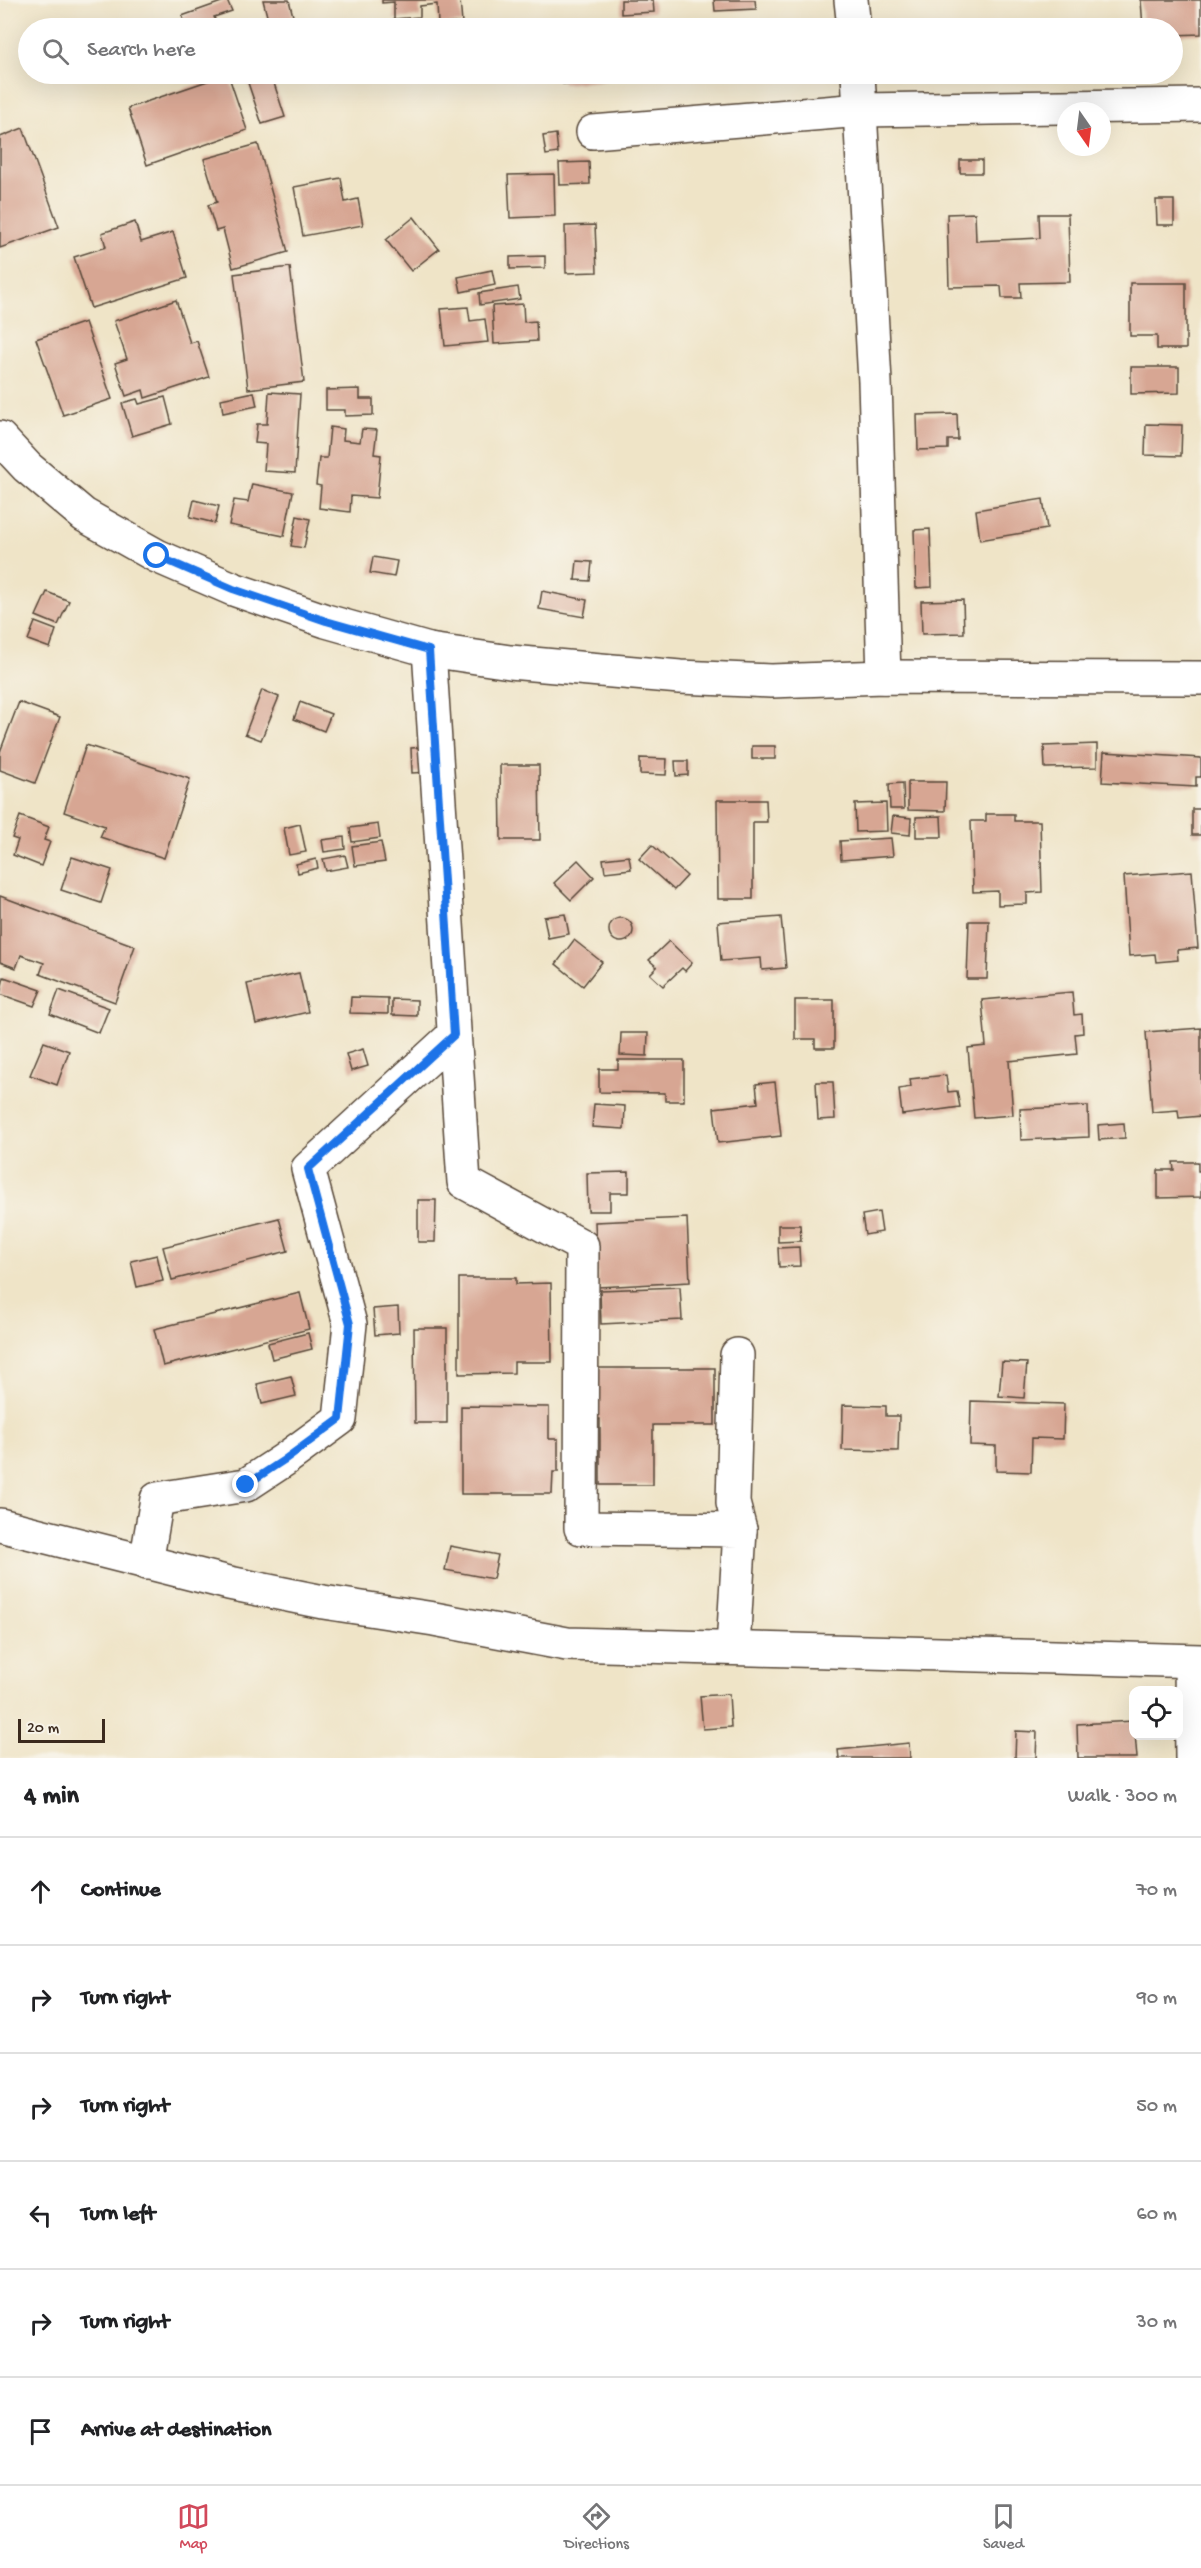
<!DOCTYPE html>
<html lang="en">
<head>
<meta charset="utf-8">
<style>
  body { margin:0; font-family:"Gochi Hand",sans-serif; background:#f6f6f6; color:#202124 }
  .controls { position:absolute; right:18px; bottom:18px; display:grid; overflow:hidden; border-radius:12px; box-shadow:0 6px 24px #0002 }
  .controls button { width:54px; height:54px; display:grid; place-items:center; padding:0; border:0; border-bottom:2px solid #e0e0e0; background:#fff; color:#202124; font:30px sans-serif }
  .compass { position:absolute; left:1057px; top:102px; width:54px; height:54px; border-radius:50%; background:#fff; box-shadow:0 6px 24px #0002; rotate:166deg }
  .scale { position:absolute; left:18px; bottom:15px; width:87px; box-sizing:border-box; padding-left:6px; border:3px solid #3b2a1e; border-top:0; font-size:16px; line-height:21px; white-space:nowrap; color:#3b2a1e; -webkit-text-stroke:4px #f7f3e8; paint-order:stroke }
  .stop { position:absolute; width:18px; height:18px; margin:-14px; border:4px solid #1a73e8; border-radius:50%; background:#fff }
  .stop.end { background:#1a73e8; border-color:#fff; box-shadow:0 2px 6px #0008 }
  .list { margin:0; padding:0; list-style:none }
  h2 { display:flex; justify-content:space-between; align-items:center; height:78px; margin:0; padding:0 24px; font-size:26px }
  h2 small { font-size:20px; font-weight:400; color:#757577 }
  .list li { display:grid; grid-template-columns:39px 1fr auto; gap:18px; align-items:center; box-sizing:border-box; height:108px; padding:0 24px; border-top:2px solid #e0e0e0 }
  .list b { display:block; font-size:22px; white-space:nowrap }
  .list em { font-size:20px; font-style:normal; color:#757577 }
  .icon { flex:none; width:33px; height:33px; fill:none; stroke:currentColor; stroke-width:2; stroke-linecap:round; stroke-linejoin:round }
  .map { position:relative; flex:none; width:1201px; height:1758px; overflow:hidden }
  .search { position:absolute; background:#fff; box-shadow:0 6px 24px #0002; left:18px; right:18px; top:18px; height:66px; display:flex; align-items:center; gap:15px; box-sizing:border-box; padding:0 21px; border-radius:33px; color:#757577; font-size:22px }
  .sheet { height:726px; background:#fff }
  nav { display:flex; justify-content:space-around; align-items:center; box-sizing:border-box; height:84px; border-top:2px solid #e0e0e0; background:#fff; font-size:16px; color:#757577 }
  nav a { display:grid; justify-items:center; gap:3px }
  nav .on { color:#d1495b }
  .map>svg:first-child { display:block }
  .building { fill:#d7a693 }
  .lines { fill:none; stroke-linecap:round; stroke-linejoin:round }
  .minor-casing { stroke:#564637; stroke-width:36 }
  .minor { stroke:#fff; stroke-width:33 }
  .route { stroke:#1a73e8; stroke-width:8 }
</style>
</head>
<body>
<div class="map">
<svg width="1201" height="1758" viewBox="0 0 1201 1758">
  <rect width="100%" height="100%" fill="#f7f3e8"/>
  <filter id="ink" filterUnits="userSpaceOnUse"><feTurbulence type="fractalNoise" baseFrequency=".0167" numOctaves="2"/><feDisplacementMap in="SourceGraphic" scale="12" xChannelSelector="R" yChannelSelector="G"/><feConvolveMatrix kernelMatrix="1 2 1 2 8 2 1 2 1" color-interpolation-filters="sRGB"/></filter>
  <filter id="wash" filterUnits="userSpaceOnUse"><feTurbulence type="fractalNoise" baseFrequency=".008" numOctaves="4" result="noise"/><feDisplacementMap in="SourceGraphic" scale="24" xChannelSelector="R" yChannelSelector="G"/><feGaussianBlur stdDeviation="1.35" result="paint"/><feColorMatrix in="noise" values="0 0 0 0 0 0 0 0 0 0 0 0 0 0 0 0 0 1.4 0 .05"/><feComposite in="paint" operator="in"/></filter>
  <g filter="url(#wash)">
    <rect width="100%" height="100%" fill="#efe4c7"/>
    <g id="blocks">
      <g class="building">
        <path d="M227,0L232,11L214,17L217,25L207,28H187L182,16Z"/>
        <path d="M263,0H289L296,28H270Z"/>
        <path d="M382,0H460L462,23L438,24L437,4L420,6V17L394,19V2L382,3Z"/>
        <path d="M621,0H653L654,12L621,14Z"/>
        <path d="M714,0H755L756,9L715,11Z"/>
        <path d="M1141,0H1201V34L1172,35V28H1143Z"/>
        <path d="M228,74L247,130L147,165L128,108Z"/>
        <path d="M245,74H271L285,117L262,124Z"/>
        <path d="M562,74H608V80L563,84Z"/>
        <path d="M23,128L59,227L0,248V137Z"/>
        <path d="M556,134L558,153L546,155L543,136Z"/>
        <path d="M258,144L288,252L233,268L223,229L216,231L208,205L217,202L204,159Z"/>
        <rect x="960" y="160" width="22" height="13"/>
        <path d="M589,162L590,184L560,185L559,163Z"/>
        <path d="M554,174L555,216L510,218L508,175Z"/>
        <path d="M341,178L345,202L358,199L363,225L303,236L294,187Z"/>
        <path d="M1156,200H1174V225H1157Z"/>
        <path d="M975,213L976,241L1040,238L1039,214H1068L1070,282L1020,283L1021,298H1002L1001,286L949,287L947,214Z"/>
        <path d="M414,217L439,249L411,271L386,240Z"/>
        <path d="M135,222L141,242L173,232L187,278L91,308L74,257L106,247L102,233Z"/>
        <path d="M595,225L597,272L566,273L565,226Z"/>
        <path d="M545,256V268L510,269V257Z"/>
        <path d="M290,267L304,382L248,389L234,274Z"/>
        <path d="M492,270L495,285L461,292L458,277Z"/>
        <path d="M1130,283H1186V349H1157V336H1130Z"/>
        <path d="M518,287L520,299L480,305L479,293Z"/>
        <path d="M176,300L190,343L197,341L209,377L145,398L143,390L126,396L115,363L127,359L114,321Z"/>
        <path d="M523,304L524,322L536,321L537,341L494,344L492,306Z"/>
        <path d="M468,307L470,321L485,319L488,342L445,346L441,309Z"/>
        <path d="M85,322L112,399L63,415L36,339Z"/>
        <path d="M1131,367H1179V393L1131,394Z"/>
        <path d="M360,389V399H373V415L345,416V410H326V390Z"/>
        <path d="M254,392L257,406L223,413L221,399Z"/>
        <path d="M269,392L300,394L295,473L264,471L266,444L255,443L257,424H267Z"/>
        <path d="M165,397L172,424L132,436L122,403L137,399L139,404Z"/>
        <path d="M957,414L958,440H948V449L918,450L917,415Z"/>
        <path d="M1146,424L1182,425L1181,456L1145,455Z"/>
        <path d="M330,427L344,429L343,440L360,442L362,429L377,430L374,454L381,455L377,498L351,496L350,512L319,508L321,486L316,485L319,458H327Z"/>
        <path d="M252,484L293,492L284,536L229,525L234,500L248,502Z"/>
        <path d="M1043,499L1047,529L980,540L976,510Z"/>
        <path d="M194,500L219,506L215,523L190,517Z"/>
        <path d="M297,516L310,519L304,548L291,546Z"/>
        <path d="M930,529L932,587L916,588L914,530Z"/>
        <path d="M373,557L397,561L394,577L370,573Z"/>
        <path d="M577,561L592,562L590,581L575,580Z"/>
        <path d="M542,591L587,600L584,617L539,609Z"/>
        <path d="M47,592L69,601L58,625L36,616Z"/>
        <path d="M963,600L964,633L922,634L921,601Z"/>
        <path d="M35,622L56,630L50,648L28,640Z"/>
        <path d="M262,690L279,697L261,740L245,734Z"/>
        <path d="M19,702L60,717L35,783L0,770V752Z"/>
        <path d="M300,702L331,714L324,731L294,719Z"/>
        <path d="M1097,744V767L1045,768L1044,746Z"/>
        <path d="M86,745L190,779L164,858L100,837L105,826L64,812Z"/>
        <rect x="752" y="746" width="23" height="13"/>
        <path d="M427,747L428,772L412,773L411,748Z"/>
        <path d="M1104,752L1201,758V777H1196V787L1102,782Z"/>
        <path d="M640,758L667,759L666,775L640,774Z"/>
        <path d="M675,761H688V775L676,776Z"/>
        <path d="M500,765H539L540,840H501Z"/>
        <path d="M908,782H946L945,811L908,810Z"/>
        <path d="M903,783L904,809H890L889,784Z"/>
        <path d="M717,800H766L767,822H753V899H718Z"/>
        <path d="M886,803L887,831L856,832L855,804Z"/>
        <rect x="1192" y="809" width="9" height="26"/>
        <path d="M986,814H1014V821H1040L1042,892L1027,893V904L998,905V891L973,892L971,821H986Z"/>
        <path d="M20,816L49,827L44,840L50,842L41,866L13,855L18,840L12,838Z"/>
        <path d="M893,816L911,818L910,835L891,833Z"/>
        <path d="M941,816L942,837H916V817Z"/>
        <path d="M300,824L306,852L289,855L284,828Z"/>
        <path d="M378,824L380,838L352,842L350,828Z"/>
        <path d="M344,837L345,849L324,852L322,840Z"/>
        <path d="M891,838L893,856L841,860L840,841Z"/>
        <path d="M381,842L385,862L355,866L352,846Z"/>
        <path d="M652,845L687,876L674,890L639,859Z"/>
        <path d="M345,855L348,867L326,871L323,859Z"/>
        <path d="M629,856L631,869L605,872L603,859Z"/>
        <path d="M72,857L112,870L101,903L61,890Z"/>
        <path d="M316,859L318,868L298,873L296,864Z"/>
        <path d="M578,860L594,877L571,900L554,883Z"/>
        <path d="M1192,871L1198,948L1177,950L1178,960L1156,962L1155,954L1129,956L1124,876Z"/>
        <path d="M0,896L135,946L115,1002L40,974L44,963L21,955L16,968L0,962Z"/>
        <path d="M565,914L569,934L548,938L544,917Z"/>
        <path d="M781,917L786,968L762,970L761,958L721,961L718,922Z"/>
        <circle cx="621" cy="930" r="12"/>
        <path d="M969,921H989L987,979H967Z"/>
        <path d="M574,940L602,962L583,986L556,964Z"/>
        <path d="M669,941L692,963L685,971L682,968L663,986L650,974L657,967L649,960Z"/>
        <path d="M299,973L308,1012L256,1024L247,984Z"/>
        <path d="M4,977L41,990L34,1006L0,994Z"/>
        <path d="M59,990L109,1008L99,1033L50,1014Z"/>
        <path d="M1072,992L1074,1015L1082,1014L1083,1033L1075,1034L1077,1054L1009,1061L1013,1115L974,1118L968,1048L986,1046L982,1000Z"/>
        <path d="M351,997L388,998V1014L350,1013Z"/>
        <path d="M392,999L417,1000V1016L392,1015Z"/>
        <path d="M795,1000H834V1048H815V1039H795Z"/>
        <path d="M1201,1028V1116L1179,1118L1178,1110L1152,1112L1146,1032Z"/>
        <path d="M621,1033H648L647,1056L620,1055Z"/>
        <path d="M44,1042L69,1051L57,1085L30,1075Z"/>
        <path d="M363,1049L368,1066L351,1071L346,1054Z"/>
        <path d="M618,1060H684V1101H665V1093L599,1092V1069H618Z"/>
        <path d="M946,1075L948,1092L957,1091L960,1107L902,1115L899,1089L911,1087L910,1079Z"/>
        <path d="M775,1082L781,1136L718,1143L714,1108L758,1103L756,1084Z"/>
        <path d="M816,1082H833L835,1119L818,1120Z"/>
        <path d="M594,1104L625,1106L624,1129L592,1127Z"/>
        <path d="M1088,1106L1089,1137L1021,1140L1020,1109Z"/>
        <path d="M1124,1123L1125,1138L1099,1140L1098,1125Z"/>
        <path d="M1173,1162H1198V1171H1201V1197L1158,1198V1170H1174Z"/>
        <path d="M629,1172V1193H610V1211H588L587,1173Z"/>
        <path d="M418,1200H436L435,1242H418Z"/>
        <path d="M879,1212L882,1232L865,1235L862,1215Z"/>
        <path d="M279,1218L288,1251L172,1280L163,1247Z"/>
        <path d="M687,1218L690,1282L598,1287L595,1222Z"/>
        <path d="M778,1225H800L801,1241L778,1242Z"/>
        <path d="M799,1247L800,1266L779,1267L778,1248Z"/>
        <path d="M157,1255L163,1281L137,1287L131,1261Z"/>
        <path d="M459,1278H516V1284L551,1283L552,1362H514V1373L459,1374Z"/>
        <path d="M680,1287L682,1320L601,1324L600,1290Z"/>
        <path d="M300,1293L309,1329L163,1366L154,1329Z"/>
        <path d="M398,1307L399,1333L375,1335L373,1309Z"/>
        <path d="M414,1328H447V1423H415Z"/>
        <path d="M308,1333L312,1349L272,1359L268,1343Z"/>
        <path d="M1002,1362L1027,1363L1024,1398L999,1396Z"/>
        <path d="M586,1368H715V1425H653V1485H600V1419H585Z"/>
        <path d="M291,1376L296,1396L262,1404L257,1384Z"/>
        <path d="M971,1401L1064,1404L1063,1439L1032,1438L1031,1472L996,1471V1446L970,1445Z"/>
        <path d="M843,1405L886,1406V1416H899L898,1451L842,1450Z"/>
        <path d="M461,1406L549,1407V1439H558V1472H553L552,1494H461Z"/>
        <path d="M450,1546L498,1555L493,1579L445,1570Z"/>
        <path d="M729,1694L731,1727L703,1729L700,1696Z"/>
        <path d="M1134,1721L1137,1758H1078L1077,1724Z"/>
        <path d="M1016,1731L1037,1732L1036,1758H1015Z"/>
        <path d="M909,1743L910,1758H839L838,1750Z"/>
      </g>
    </g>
  </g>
  <g filter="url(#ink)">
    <use href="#blocks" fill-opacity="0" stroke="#564637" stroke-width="1.5"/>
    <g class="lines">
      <g class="minor-casing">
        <g id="minor">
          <path d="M851,0L854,28"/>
          <path d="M858,74L875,382L884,677"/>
          <path d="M593,132L861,110L1201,105"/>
          <path d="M0,438L27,467L84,515L157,556L233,589L326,621L429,650L510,662L680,677L771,681L884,677L1201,678"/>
          <path d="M429,650L464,1182L582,1246L581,1528L740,1530L733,1648"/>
          <path d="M737,1355L733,1503L740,1530"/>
          <path d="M0,1525L229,1583L323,1602L434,1619L567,1644L1201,1661"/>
          <path d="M146,1563L157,1499L246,1485L284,1460L340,1419L350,1324L308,1169L454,1035"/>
          <path d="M1191,1662L1192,1758"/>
        </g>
      </g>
      <use href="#minor" class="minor"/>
    </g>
  </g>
  <g class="lines" filter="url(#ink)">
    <path class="route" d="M157,556L233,589L326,621L429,650L454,1035L308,1169L350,1324L340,1419L284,1460L246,1485"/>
  </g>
</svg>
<div class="controls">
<button><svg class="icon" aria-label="locate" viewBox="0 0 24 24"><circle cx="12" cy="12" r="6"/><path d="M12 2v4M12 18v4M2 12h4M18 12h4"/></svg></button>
</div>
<svg class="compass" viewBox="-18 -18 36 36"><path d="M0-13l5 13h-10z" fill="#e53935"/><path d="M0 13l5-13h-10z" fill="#757577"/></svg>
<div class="scale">20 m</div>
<div class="stop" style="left:157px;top:556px"></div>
<div class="stop end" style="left:246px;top:1485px"></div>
<div class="search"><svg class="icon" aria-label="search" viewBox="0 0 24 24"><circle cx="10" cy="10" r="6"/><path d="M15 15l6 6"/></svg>Search here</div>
</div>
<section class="sheet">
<h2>4 min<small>Walk · 300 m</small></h2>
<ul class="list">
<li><svg class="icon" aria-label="ahead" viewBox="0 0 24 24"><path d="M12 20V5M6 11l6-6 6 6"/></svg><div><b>Continue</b></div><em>70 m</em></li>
<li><svg class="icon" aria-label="right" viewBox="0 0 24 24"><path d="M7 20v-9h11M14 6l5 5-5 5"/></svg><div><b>Turn right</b></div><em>90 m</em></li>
<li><svg class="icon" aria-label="right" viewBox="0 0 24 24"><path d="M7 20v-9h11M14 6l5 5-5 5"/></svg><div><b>Turn right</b></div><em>50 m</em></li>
<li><svg class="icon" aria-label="left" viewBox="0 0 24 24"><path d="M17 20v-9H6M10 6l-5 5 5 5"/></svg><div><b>Turn left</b></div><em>60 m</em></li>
<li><svg class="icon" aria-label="right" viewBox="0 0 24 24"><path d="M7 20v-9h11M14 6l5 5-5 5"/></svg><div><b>Turn right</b></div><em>30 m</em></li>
<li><svg class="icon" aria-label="arrive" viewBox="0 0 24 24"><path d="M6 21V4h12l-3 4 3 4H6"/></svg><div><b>Arrive at destination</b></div></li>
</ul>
</section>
<nav>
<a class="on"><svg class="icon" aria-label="map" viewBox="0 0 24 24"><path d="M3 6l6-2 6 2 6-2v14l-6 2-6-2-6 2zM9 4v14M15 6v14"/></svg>Map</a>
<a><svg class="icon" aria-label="directions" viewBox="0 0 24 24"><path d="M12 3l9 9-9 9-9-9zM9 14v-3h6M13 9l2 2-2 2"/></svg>Directions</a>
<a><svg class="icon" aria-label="saved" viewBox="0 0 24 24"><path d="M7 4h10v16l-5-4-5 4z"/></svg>Saved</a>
</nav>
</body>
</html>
